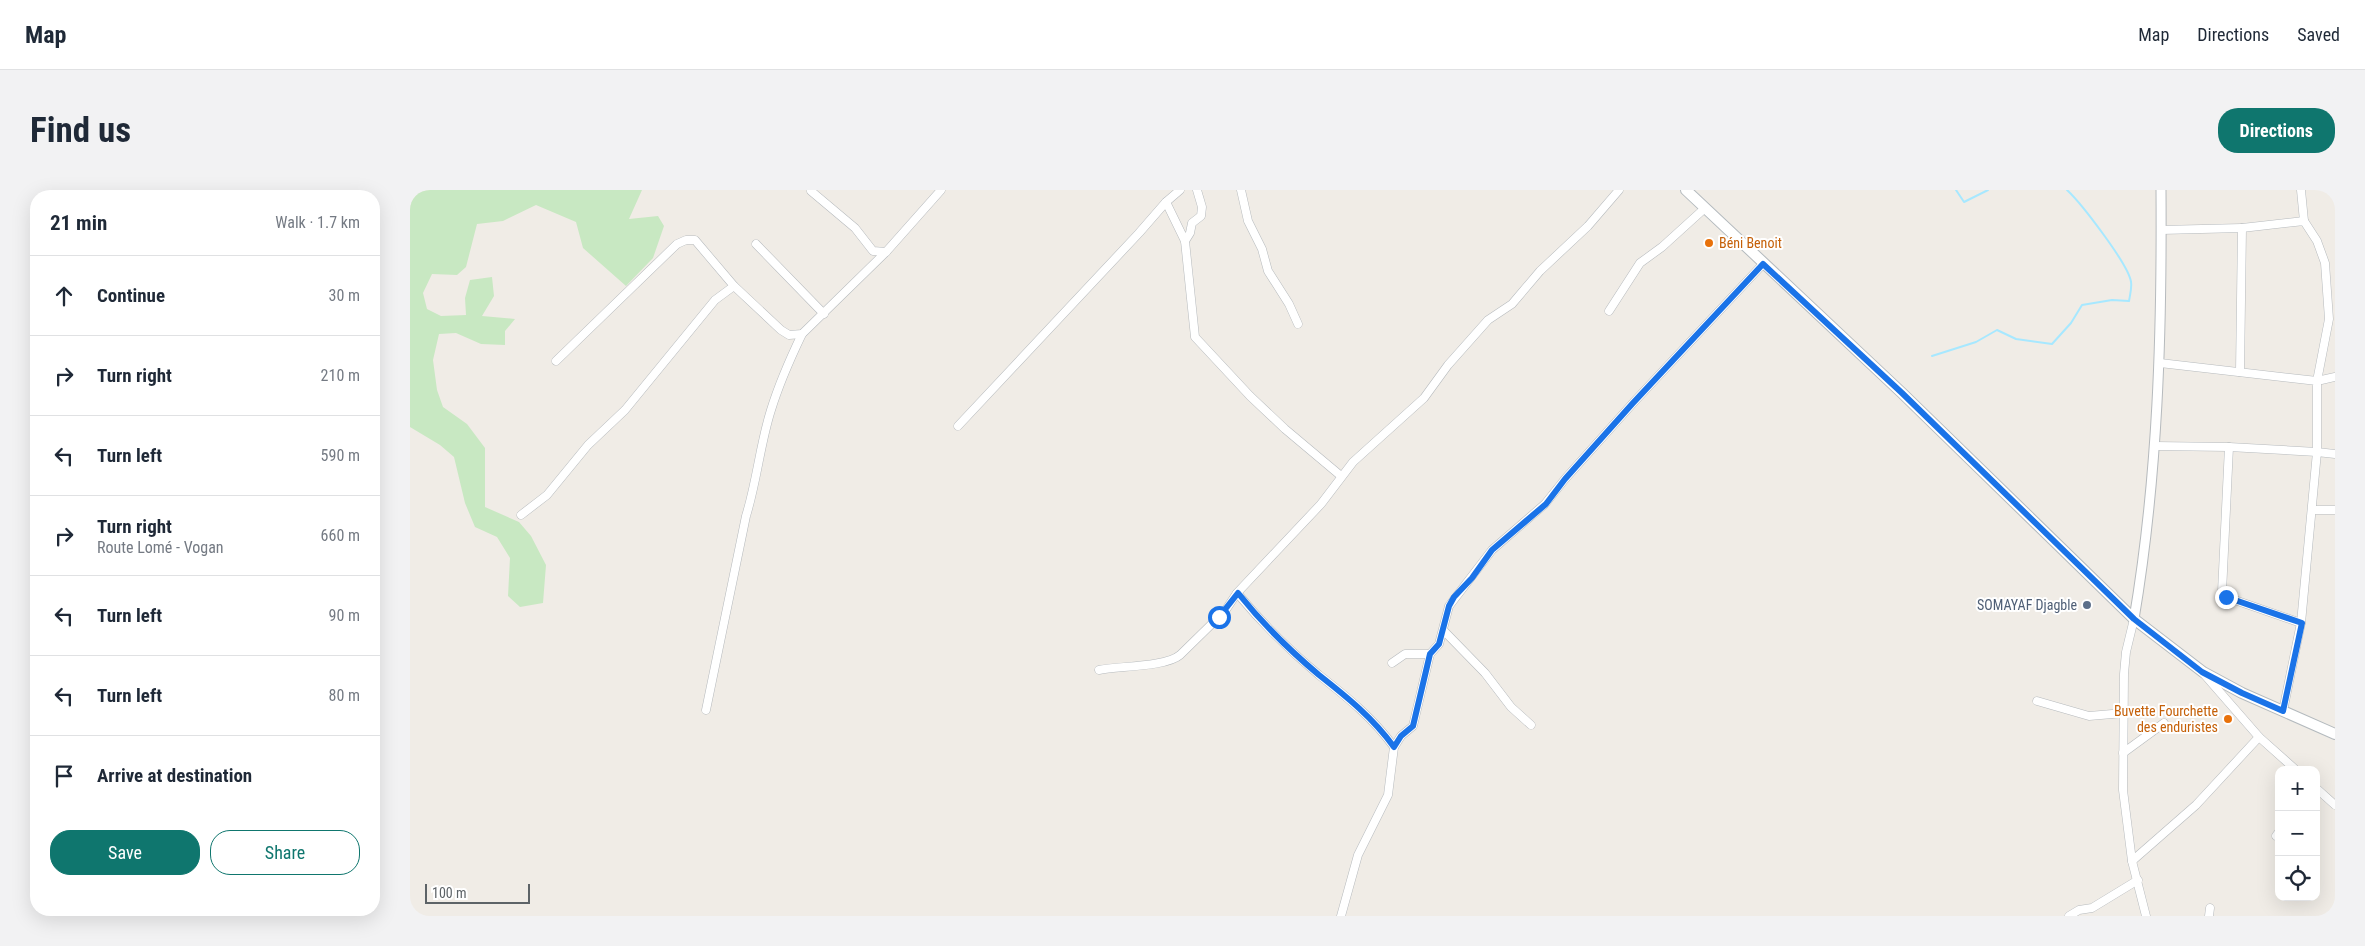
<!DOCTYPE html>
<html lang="en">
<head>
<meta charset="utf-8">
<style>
  body { margin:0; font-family:"Roboto Condensed",sans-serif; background:#f2f2f3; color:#1f2937 }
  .controls { position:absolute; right:15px; bottom:15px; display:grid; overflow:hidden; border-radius:10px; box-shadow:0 5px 20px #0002 }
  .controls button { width:45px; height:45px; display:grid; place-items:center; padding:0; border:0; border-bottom:1px solid #e0e1e3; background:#fff; color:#1f2937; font:25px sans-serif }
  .scale { position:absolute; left:15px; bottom:12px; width:105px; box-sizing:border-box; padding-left:5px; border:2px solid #5d6367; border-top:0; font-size:14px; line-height:18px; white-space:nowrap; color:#5d6367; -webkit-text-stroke:4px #fff; paint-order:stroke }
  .stop { position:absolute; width:15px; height:15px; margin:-11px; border:4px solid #1a73e8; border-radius:50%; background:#fff }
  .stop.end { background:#1a73e8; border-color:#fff; box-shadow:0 1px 5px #0008 }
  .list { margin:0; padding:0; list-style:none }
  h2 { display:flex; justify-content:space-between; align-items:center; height:65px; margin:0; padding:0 20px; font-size:21px }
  h2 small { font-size:16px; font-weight:400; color:#747a83 }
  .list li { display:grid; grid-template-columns:32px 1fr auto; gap:15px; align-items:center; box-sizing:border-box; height:80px; padding:0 20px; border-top:1px solid #e0e1e3 }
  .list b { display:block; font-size:19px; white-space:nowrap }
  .list p { margin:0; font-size:16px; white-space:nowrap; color:#747a83 }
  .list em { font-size:16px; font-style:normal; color:#747a83 }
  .actions { display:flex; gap:10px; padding:15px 20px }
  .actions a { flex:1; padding:11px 0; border:1px solid #0f766e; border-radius:20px; text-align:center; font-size:18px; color:#0f766e }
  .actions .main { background:#0f766e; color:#fff }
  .icon { flex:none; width:28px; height:28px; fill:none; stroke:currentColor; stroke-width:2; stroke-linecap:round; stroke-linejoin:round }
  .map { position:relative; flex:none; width:1925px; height:726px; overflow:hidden; border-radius:20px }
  header { display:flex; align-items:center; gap:30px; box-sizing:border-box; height:70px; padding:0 25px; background:#fff; border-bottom:1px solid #e0e1e3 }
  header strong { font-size:24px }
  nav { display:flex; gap:28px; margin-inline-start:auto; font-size:18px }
  .intro { display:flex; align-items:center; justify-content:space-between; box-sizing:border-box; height:120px; padding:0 30px }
  h1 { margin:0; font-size:35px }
  .button { padding:12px 22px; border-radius:20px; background:#0f766e; color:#fff; font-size:18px; font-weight:700 }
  main { display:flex; gap:30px; padding:0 30px }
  aside { flex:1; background:#fff; border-radius:20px; box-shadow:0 5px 20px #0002 }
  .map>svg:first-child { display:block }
  .green { fill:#c8e8c2 }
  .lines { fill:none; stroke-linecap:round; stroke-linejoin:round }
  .stream { stroke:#a7e8ff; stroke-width:2 }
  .minor-casing { stroke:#b6babd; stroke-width:9 }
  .tertiary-casing { stroke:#b6babd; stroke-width:11 }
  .secondary-casing { stroke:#b4babe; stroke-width:12 }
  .minor { stroke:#fff; stroke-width:8 }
  .tertiary { stroke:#fff; stroke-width:9 }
  .secondary { stroke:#fff; stroke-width:10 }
  .route { stroke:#1a73e8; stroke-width:6 }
  .food-dot { fill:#e8710a; stroke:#fff; stroke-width:2 }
  .service-dot { fill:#5c6f8a; stroke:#fff; stroke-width:2 }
  .labels { text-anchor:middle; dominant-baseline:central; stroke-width:4; stroke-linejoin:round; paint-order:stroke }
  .food-label { font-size:14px; fill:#c56008; stroke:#fff; text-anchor:start }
  .service-label { font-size:14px; fill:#4e5e75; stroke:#fff; text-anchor:end }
</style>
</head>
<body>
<header>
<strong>Map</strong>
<nav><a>Map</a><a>Directions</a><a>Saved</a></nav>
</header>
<div class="intro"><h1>Find us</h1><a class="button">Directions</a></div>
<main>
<aside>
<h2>21 min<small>Walk · 1.7 km</small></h2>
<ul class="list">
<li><svg class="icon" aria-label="ahead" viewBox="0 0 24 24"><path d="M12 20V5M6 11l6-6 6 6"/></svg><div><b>Continue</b></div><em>30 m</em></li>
<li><svg class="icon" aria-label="right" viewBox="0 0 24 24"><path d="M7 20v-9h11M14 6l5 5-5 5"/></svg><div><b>Turn right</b></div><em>210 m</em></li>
<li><svg class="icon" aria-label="left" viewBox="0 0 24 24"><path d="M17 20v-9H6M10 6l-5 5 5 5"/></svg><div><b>Turn left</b></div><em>590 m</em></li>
<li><svg class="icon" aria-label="right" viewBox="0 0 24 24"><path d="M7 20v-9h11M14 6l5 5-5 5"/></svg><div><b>Turn right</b><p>Route Lomé - Vogan</p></div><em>660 m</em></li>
<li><svg class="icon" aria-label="left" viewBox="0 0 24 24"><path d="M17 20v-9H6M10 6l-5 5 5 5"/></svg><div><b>Turn left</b></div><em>90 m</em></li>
<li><svg class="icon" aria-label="left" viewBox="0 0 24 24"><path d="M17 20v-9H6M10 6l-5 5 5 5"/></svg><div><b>Turn left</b></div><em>80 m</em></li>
<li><svg class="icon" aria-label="arrive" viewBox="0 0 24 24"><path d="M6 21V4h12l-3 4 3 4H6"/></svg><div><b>Arrive at destination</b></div></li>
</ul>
<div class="actions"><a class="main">Save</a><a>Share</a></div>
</aside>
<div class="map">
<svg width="1925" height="726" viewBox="0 0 1925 726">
  <rect width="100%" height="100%" fill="#f0ece6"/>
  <path class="green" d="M0,0H232L219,29L248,26L254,36L243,68L216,96L173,58L166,32L126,15L93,31L67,34L56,77L47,85L22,84L13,103L17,119L31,126L56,125L55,108L60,90L82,87L84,106L72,126L105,129L95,141V155L71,154L46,143L29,144L23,170L27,200L33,217L57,234L75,258V317L109,332L121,346L136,375L133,413L110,417L98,406L100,368L87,347L65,337L55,313L44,267L30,255L0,237Z"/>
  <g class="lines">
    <g class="stream">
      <path d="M1546,0L1554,12L1578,0"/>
      <path d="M1522,166L1566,152L1587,140L1606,149L1642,154L1661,133L1672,115L1702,110L1719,111C1720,105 1722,98 1721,92C1719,75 1671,13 1657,0"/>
    </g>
    <g class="minor-casing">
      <g id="minor">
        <path d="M831,0L838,31L852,59L858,81L879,114L888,134"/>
        <path d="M1891,0L1894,31"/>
        <path d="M401,1L445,38L463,61L476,62"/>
        <path d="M756,12L775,51L785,147L840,206L875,239L931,286"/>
        <path d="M1832,38L1894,31L1907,51L1915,73L1919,129L1907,191L1925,187"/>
        <path d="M1751,40L1832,38L1830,182"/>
        <path d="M775,51L780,43L782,33L791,26L792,17L787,0"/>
        <path d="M346,54L414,124"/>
        <path d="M1199,121L1230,73L1252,57L1295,18"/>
        <path d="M146,171L267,54L276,50H285L324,96L371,140L379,145L392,144L476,62L531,0"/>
        <path d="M1750,173L1907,191V262L1819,257L1812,402L1819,408L1891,433"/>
        <path d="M548,236L729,43L756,12L770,0"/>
        <path d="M1745,256L1819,257"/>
        <path d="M1902,320H1925"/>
        <path d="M111,325L137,305L178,255L215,220L305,110L324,96"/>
        <path d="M827,403C852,433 879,460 909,485C937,507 963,528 984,557"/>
        <path d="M1724,429L1716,462L1714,484L1713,600L1722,671L1736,726"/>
        <path d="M1034,441L1075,483L1101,517L1121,535"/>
        <path d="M982,473L995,464H1020"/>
        <path d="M689,480C708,476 756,477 770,465L815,421L827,403L911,314L943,272L1014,208L1038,175L1078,130L1102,114L1130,81L1178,36L1209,0"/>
        <path d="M1794,484L1849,547L1886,580"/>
        <path d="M1627,511L1679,526L1714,523"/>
        <path d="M296,520L336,326C347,291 350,254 361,220C369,194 380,169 392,144"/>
        <path d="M1873,521L1891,433L1907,262L1925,264"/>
        <path d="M1713,563L1754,533"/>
        <path d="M1906,598L1925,615"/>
        <path d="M1866,646L1869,642"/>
        <path d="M1722,671L1786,615L1849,547"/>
        <path d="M931,726L948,665L978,605L984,557L991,546L1003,536L1020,464L1029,454L1039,416L1082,360L1135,314L1155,289L1223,213L1353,74"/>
        <path d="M1659,726L1669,720L1682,718L1728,690"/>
        <path d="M1799,726L1800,718"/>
      </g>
    </g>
    <g class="tertiary-casing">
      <path id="tertiary" d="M1724,429C1748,287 1752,143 1751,0"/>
    </g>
    <g class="secondary-casing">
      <path id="secondary" d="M1276,0L1492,203L1724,429L1793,482L1832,503L1925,544"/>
    </g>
    <use href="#minor" class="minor"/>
    <use href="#tertiary" class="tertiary"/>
    <use href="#secondary" class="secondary"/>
  </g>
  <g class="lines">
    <path class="route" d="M809,427L828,403C852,433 879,460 909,485C937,507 963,528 984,557L991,546L1003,536L1020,464L1029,454L1039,416L1044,407L1062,388L1082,360L1136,314L1155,289L1223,213L1353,74L1492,203L1724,429L1792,482L1832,503L1873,521L1892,433L1816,407"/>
  </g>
  <g class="food-dot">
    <circle cx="1299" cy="53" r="5"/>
    <circle cx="1818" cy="529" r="5"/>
  </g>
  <circle class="service-dot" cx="1677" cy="415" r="5"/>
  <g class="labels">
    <g class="food-label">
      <text x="1309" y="53">Béni Benoit</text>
      <text x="1808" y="521" text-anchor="end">Buvette Fourchette<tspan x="1808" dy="16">des enduristes</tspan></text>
    </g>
    <g class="service-label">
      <text x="1667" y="415">SOMAYAF Djagble</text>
    </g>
  </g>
</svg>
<div class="controls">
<button>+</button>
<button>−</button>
<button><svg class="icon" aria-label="locate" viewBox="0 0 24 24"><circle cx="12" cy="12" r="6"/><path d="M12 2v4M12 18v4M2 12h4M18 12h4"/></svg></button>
</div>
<div class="scale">100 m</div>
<div class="stop" style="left:809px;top:427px"></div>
<div class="stop end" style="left:1816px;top:407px"></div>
</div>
</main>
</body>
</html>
